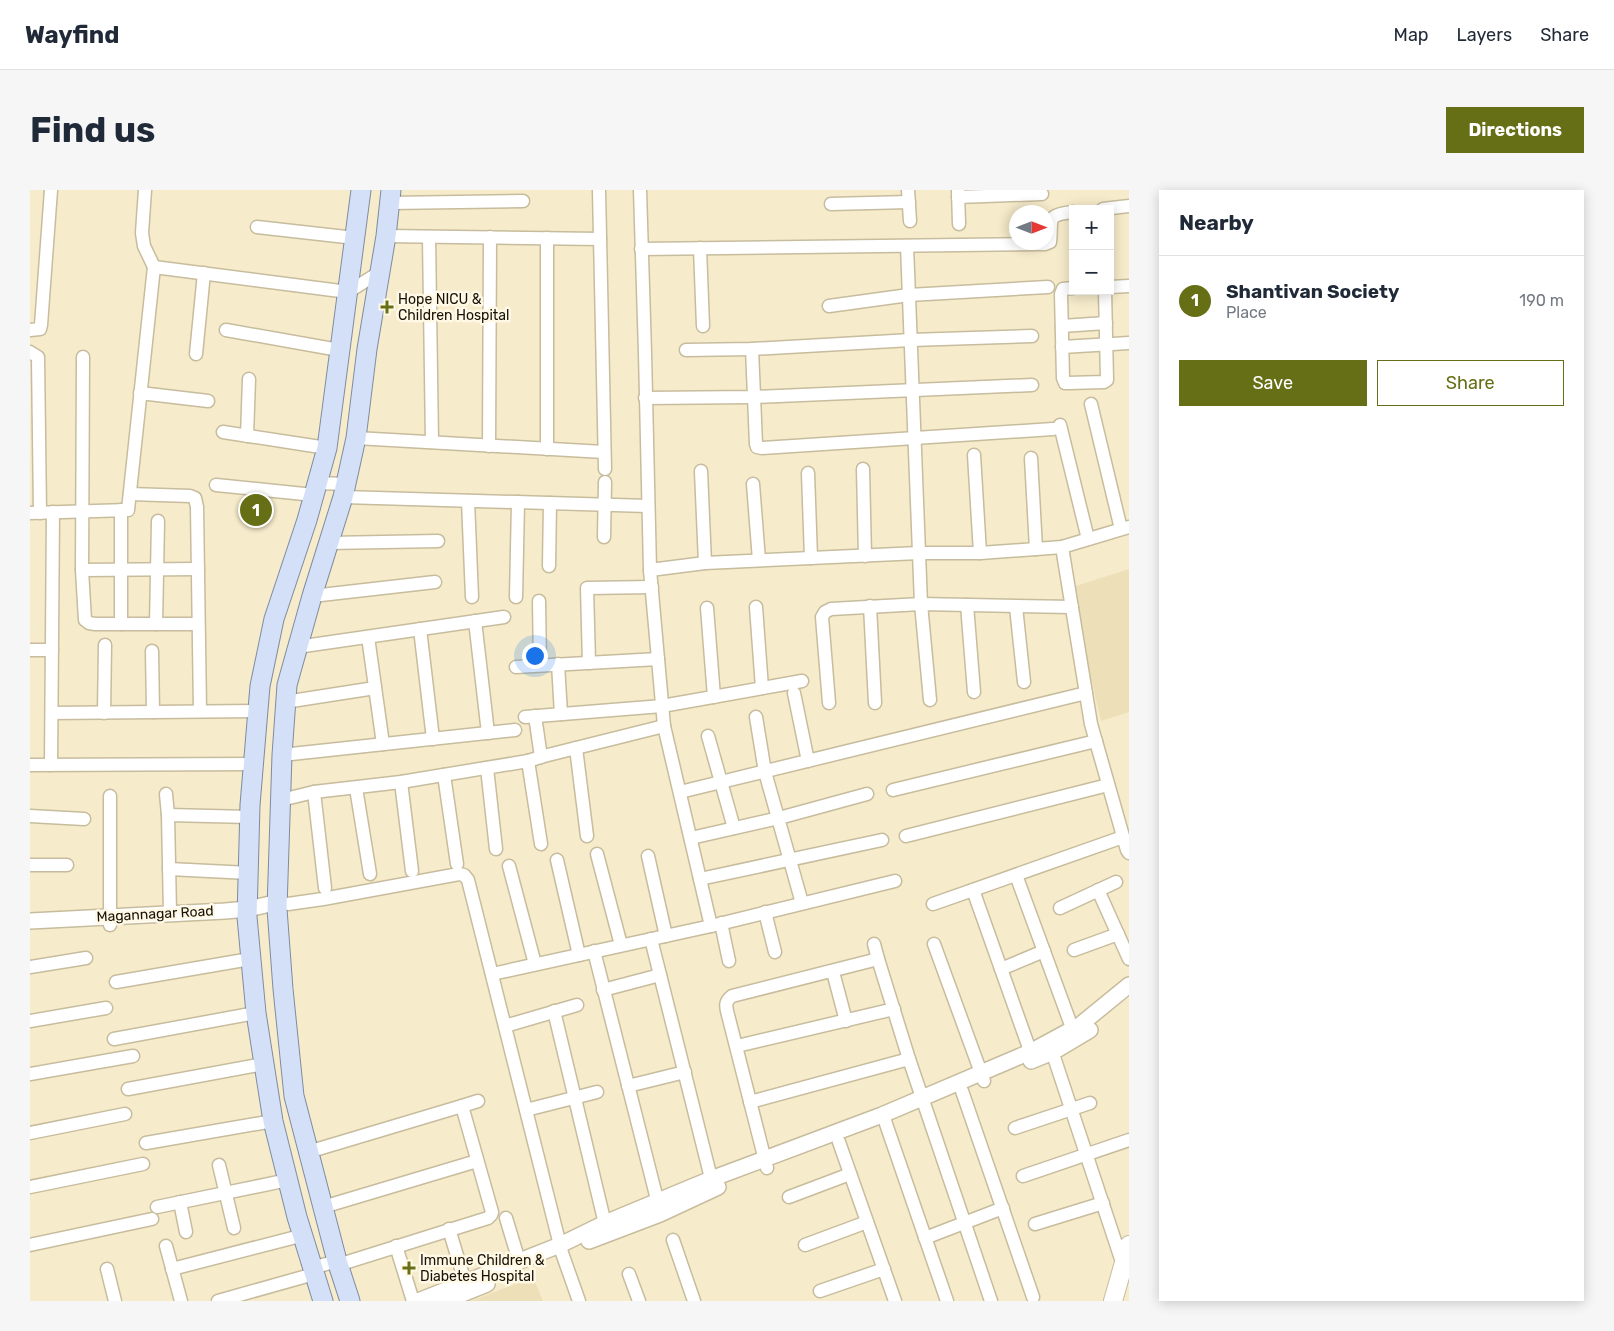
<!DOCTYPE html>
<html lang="en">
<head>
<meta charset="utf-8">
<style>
  body { margin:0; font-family:Rubik,sans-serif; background:#f6f6f7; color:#1f2937 }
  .controls { position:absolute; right:15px; top:15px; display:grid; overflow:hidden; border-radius:0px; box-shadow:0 2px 12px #0003 }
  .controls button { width:45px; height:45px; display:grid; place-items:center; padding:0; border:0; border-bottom:1px solid #e0e1e3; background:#fff; color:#1f2937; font:25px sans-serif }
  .compass { position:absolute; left:979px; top:15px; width:45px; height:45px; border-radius:50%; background:#fff; box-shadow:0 2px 12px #0003; rotate:90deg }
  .you { position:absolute; left:504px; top:465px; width:18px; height:18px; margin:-12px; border:4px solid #fff; border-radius:50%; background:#1a73e8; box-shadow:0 0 0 8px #1a73e833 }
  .badge { display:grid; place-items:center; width:32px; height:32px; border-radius:50%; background:#676f16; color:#fff; font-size:16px; font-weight:700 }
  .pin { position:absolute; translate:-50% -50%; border:2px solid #fff; box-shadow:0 1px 5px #0006 }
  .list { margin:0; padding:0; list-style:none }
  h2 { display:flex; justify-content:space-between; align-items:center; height:65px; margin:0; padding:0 20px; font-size:21px }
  h2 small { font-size:16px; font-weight:400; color:#747a83 }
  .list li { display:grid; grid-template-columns:32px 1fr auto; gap:15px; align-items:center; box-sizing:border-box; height:90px; padding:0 20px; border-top:1px solid #e0e1e3 }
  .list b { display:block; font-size:19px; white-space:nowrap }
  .list p { margin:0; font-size:16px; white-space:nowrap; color:#747a83 }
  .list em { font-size:16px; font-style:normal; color:#747a83 }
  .actions { display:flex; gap:10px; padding:15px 20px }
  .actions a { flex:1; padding:11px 0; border:1px solid #676f16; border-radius:0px; text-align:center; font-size:18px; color:#676f16 }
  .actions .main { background:#676f16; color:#fff }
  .map { position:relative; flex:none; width:1099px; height:1111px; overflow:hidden; border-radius:0px }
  header { display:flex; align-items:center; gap:30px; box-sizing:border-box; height:70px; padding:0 25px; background:#fff; border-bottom:1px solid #e0e1e3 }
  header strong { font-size:24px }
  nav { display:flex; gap:28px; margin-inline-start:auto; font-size:18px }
  .intro { display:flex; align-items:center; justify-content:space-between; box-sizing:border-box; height:120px; padding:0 30px }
  h1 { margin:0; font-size:35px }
  .button { padding:12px 22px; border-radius:0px; background:#676f16; color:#fff; font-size:18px; font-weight:700 }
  main { display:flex; gap:30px; padding:0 30px }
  aside { flex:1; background:#fff; border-radius:0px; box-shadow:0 2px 12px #0003 }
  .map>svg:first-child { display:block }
  .built { fill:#eddfb7 }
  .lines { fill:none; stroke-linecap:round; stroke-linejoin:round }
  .minor-casing { stroke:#c7bc9d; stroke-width:15 }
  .tertiary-casing { stroke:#c7bc9d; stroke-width:18 }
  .secondary-casing { stroke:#c7bc9d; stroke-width:20 }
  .primary-casing { stroke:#7f8b9f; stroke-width:21 }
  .minor { stroke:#fff; stroke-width:12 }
  .tertiary { stroke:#fff; stroke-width:15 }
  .secondary { stroke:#fff; stroke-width:18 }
  .primary { stroke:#d4e0f7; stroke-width:19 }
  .poi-dot { fill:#676f16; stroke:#fff8e5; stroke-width:2 }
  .labels { text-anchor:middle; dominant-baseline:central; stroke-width:5; stroke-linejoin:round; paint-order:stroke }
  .poi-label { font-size:14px; fill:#161207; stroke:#fff8e5; text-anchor:start }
  .street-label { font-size:14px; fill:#161207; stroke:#fff8e5 }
</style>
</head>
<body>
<header>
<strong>Wayfind</strong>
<nav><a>Map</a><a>Layers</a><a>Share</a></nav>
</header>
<div class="intro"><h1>Find us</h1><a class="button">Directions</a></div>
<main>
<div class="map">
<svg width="1099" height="1111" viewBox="0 0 1099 1111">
  <rect width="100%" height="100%" fill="#f6ebca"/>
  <g class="built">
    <path d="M1099,379V522L1071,531L1040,398Z"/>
    <path d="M503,1087L513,1111H441Z"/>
  </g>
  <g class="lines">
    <g class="minor-casing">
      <g id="minor">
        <path d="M115,0L112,43L114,56L124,77"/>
        <path d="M569,0L575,279"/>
        <path d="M610,0L615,163L620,380L675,373L889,363H950L1006,359L1032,357L1099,337"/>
        <path d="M878,0L880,31"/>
        <path d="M928,0L929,34"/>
        <path d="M928,7L1012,4"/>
        <path d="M359,13L493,11"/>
        <path d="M801,14L879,12"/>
        <path d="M1073,19L1099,16"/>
        <path d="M227,37L325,48"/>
        <path d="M356,46L570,49"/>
        <path d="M399,47L402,252"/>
        <path d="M877,56L891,414L900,510"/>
        <path d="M670,58L673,136"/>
        <path d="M611,59L1015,54L1020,52C1023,30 1014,25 1043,22"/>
        <path d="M1080,97L1099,96"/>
        <path d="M1043,98L1033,99L1031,104L1033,188L1035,193H1038L1074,192L1077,190L1075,101"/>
        <path d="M799,116L879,105L1018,97"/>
        <path d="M1032,136L1076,133"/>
        <path d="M0,140L10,139L11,135L21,0"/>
        <path d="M196,140L309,160"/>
        <path d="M1032,157L1099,153"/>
        <path d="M722,159L726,254L727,257L732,258L1023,239"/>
        <path d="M656,160L722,159L881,150L1002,146"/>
        <path d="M0,162L8,167L10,323"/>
        <path d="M166,164L174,83"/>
        <path d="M53,167L52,380L55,430L59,433L65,434H168"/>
        <path d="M110,203L178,211"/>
        <path d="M615,208L724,207L1002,195"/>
        <path d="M1061,214L1091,339"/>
        <path d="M1030,235L1058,349"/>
        <path d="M193,242L297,258"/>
        <path d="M217,246L219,189"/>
        <path d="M326,248L574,262"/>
        <path d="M459,256L460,47"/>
        <path d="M517,259V48"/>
        <path d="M944,265L950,363"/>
        <path d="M1001,268L1006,359"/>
        <path d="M833,279L835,366"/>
        <path d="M671,281L675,373"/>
        <path d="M778,283L781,368"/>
        <path d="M287,293L316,294"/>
        <path d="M723,294L729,370"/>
        <path d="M186,295L284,305"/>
        <path d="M100,304L160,306L165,308L167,317L170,521"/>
        <path d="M313,307L618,316"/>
        <path d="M438,311L442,407"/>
        <path d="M0,323L98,320L124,77L318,102L350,82"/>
        <path d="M574,347L575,292"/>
        <path d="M299,353L408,351"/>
        <path d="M1032,357L1061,534L1097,660L1099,663"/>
        <path d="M519,376L520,313"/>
        <path d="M52,380L168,379"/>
        <path d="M620,380L634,536L681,736"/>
        <path d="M282,406L405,392"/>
        <path d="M486,407L488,312"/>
        <path d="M509,411L510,475"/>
        <path d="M937,415L944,502"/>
        <path d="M840,416L845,513"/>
        <path d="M726,417L732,498"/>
        <path d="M986,417L994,492"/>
        <path d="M677,418L684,507"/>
        <path d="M445,431L458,543"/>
        <path d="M91,434V320"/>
        <path d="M126,434L128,331"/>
        <path d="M390,439L403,549"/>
        <path d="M338,447L353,554"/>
        <path d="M267,457L474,427"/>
        <path d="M0,460H22"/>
        <path d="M122,461L123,522"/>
        <path d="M559,473L557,398L622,397"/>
        <path d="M528,474L531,524"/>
        <path d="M486,477L628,469"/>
        <path d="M764,503L778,571"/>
        <path d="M255,512L345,498"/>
        <path d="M799,513L792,427L795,422L801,419L891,414L1042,417"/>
        <path d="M22,523L228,521"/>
        <path d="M74,523L75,455"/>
        <path d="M505,526L511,567"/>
        <path d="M495,527L632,516L772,491"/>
        <path d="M726,527L735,582L772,713"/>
        <path d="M678,546L704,638"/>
        <path d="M546,558L557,646"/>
        <path d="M252,565L485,540"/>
        <path d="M498,571L511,654"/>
        <path d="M0,575L224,574"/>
        <path d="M21,575L23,322"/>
        <path d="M457,578L466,659"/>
        <path d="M414,585L427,674"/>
        <path d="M371,592L382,681"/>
        <path d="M326,598L340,684"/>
        <path d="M863,600L1066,551"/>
        <path d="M284,602L295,698"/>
        <path d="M650,602L1056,503"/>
        <path d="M136,604L138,625L140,723"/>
        <path d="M80,606V735"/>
        <path d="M251,610L284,602L371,592L498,571L514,566L634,536"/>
        <path d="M138,625L220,627"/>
        <path d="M0,626L54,629"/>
        <path d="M876,646L1078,595"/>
        <path d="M661,648L749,628L837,604"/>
        <path d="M567,664L591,755"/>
        <path d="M618,666L636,746"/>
        <path d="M527,670L549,765"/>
        <path d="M0,675H37"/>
        <path d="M479,676L505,774"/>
        <path d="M139,679L219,683"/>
        <path d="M986,685L1045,846"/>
        <path d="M670,689L852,650"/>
        <path d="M943,700L1003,869"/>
        <path d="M1068,700L1099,769"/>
        <path d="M249,712L258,714L293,709L429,684L434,685L438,690L532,1063L549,1111"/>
        <path d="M903,714L1093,647"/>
        <path d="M1030,718L1086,692"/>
        <path d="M735,722L745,762"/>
        <path d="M691,733L699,771"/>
        <path d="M621,749L683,996"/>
        <path d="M844,754L848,769"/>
        <path d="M904,754L954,891"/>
        <path d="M1044,760L1088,744"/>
        <path d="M564,761L630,1021"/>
        <path d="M0,777L56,768"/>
        <path d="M971,779L1014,761"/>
        <path d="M803,782L816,831"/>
        <path d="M462,784L681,736L865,691"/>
        <path d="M86,792L220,769"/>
        <path d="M573,800L630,785"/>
        <path d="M524,821L577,1042"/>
        <path d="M0,831L76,818"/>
        <path d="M475,836L547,815"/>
        <path d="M84,849L226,823"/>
        <path d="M1020,855L1093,1075"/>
        <path d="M707,856L864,819"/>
        <path d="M0,884L103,866"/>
        <path d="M598,896L655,882"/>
        <path d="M98,899L234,874"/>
        <path d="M932,901L1003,1107"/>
        <path d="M720,912L879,869"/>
        <path d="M432,916L448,911"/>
        <path d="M496,920L567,902"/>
        <path d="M855,931L917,1111"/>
        <path d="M985,938L1060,913"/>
        <path d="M0,943L95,924"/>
        <path d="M809,952L865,1111"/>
        <path d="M116,953L243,931"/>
        <path d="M278,962L432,916L462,1022L461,1025L458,1028L308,1075"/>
        <path d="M189,975L204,1038"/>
        <path d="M737,978L698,825C696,817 694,812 702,806L848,769L879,869L961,1111"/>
        <path d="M993,986L1099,950"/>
        <path d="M0,997L113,974"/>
        <path d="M759,1007L820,984"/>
        <path d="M150,1012L156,1042"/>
        <path d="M127,1017L258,990"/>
        <path d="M293,1017L447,971"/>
        <path d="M476,1028L489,1071"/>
        <path d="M1005,1034L1073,1013"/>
        <path d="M419,1039L435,1092"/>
        <path d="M895,1048L973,1018"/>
        <path d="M643,1050L664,1111"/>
        <path d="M0,1055L122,1029"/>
        <path d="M775,1055L837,1032"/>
        <path d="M136,1056L151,1111"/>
        <path d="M366,1056L383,1111"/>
        <path d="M282,1078L307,1071"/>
        <path d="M77,1079L85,1111"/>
        <path d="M142,1079L274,1045"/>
        <path d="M599,1084L609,1111"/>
        <path d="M790,1101L854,1079"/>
        <path d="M188,1111L284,1084"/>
      </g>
    </g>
    <g class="tertiary-casing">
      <g id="tertiary">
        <path d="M0,731L195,721L218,719L249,712"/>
        <path d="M1001,871L1023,862L1060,840"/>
        <path d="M559,1051L630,1024L688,997"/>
        <path d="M388,1111L530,1055L575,1033L681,989L852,925L1000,862L1050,835L1099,795"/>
        <path d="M415,1111L457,1094"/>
      </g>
    </g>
    <g class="secondary-casing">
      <path id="secondary" d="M1083,1111L1099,1055"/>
    </g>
    <g class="primary-casing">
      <g id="primary">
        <path d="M293,1111L267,1027L243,931L226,823L217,727L220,615L230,496L244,429L277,330L297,258L331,0"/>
        <path d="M320,1111L307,1071L264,906L253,799L247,719L252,565L257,495L282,406L313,307L326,248L337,159L356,46L361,0"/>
      </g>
    </g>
    <use href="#minor" class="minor"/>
    <use href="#tertiary" class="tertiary"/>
    <use href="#secondary" class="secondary"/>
    <use href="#primary" class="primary"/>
  </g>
  <g class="poi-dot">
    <path d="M354.5 109.5h5v5h5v5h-5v5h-5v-5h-5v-5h5z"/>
    <path d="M376.5 1070.5h5v5h5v5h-5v5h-5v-5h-5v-5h5z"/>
  </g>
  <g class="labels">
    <g class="poi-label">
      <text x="368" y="109">Hope NICU &amp;<tspan x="368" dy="16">Children Hospital</tspan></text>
      <text x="390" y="1070">Immune Children &amp;<tspan x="390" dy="16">Diabetes Hospital</tspan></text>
    </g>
    <g class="street-label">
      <text transform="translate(125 724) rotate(-3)">Magannagar Road</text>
    </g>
  </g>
</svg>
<div class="controls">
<button>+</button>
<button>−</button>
</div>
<svg class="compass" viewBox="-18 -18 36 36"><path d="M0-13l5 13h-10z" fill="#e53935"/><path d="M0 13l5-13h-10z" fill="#747a83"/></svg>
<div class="you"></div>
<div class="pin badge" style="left:226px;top:320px">1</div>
</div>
<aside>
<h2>Nearby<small></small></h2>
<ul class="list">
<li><span class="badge">1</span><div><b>Shantivan Society</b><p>Place</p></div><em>190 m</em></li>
</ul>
<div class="actions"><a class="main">Save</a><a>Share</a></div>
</aside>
</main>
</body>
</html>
